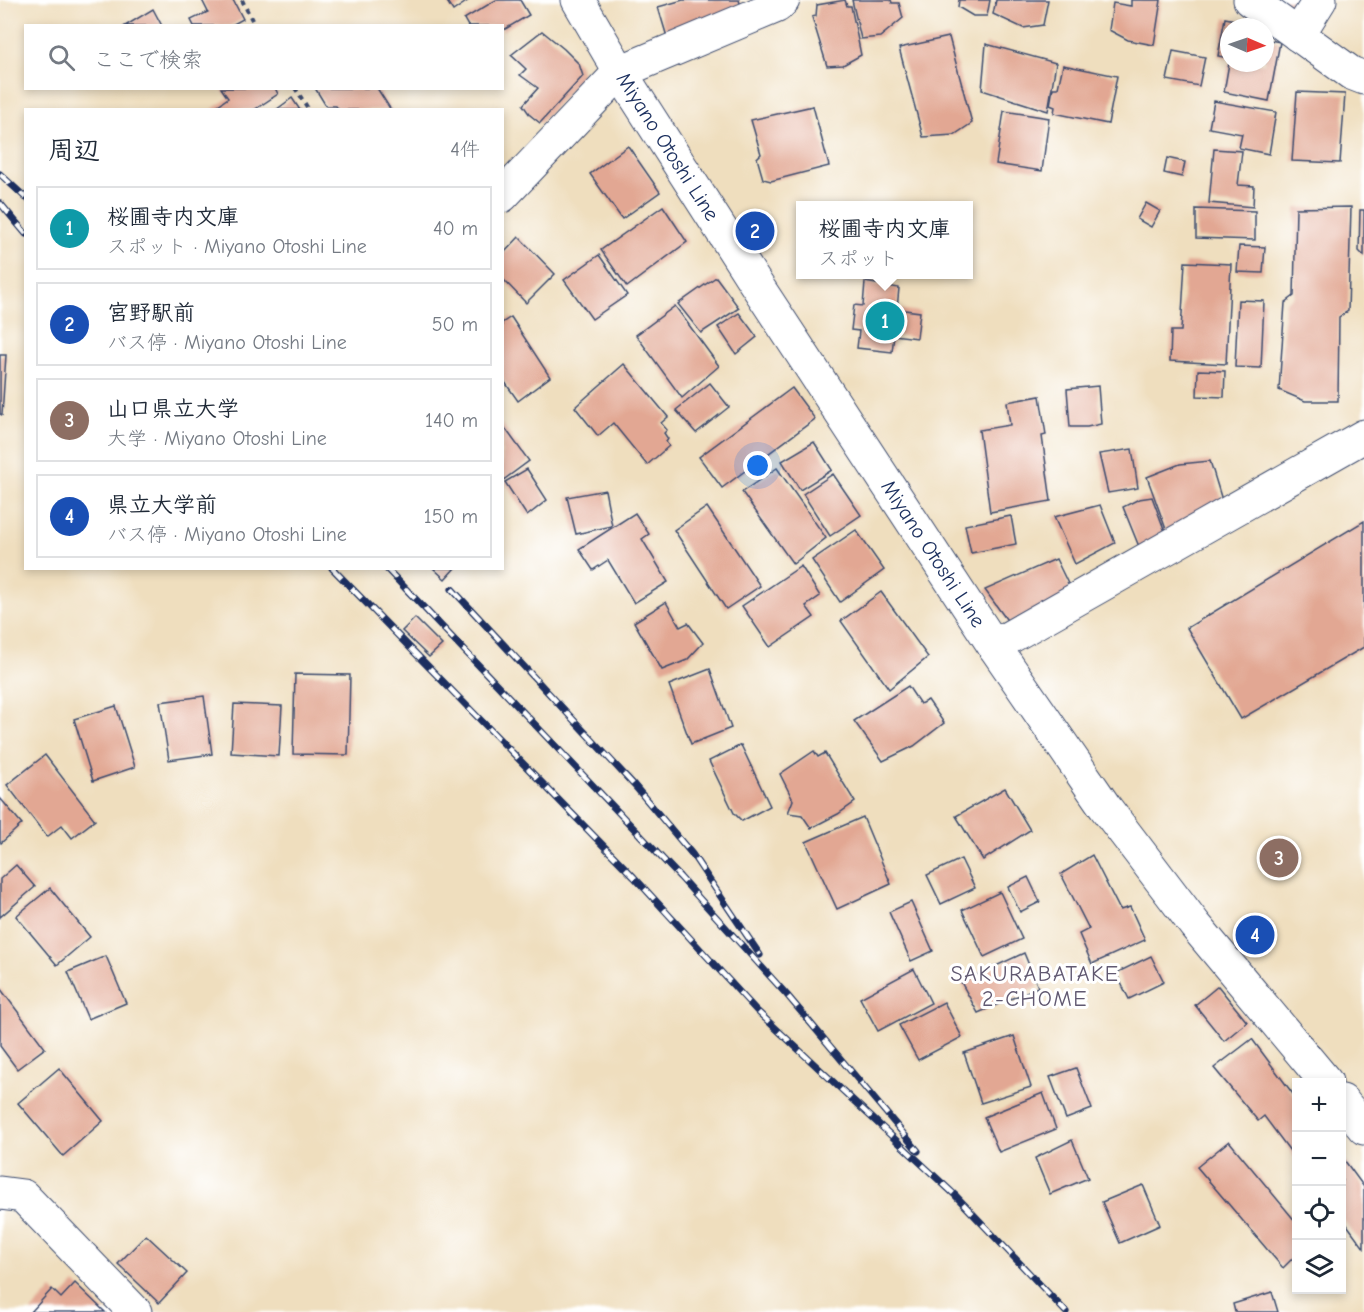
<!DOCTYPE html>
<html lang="ja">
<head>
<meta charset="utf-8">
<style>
  body { margin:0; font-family:"Comic Neue","Klee One",sans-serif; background:#f6f6f7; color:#1f2937 }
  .controls { position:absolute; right:18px; bottom:18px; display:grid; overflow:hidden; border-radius:0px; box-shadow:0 3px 9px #0003 }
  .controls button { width:54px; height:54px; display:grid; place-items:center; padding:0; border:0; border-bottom:2px solid #e0e1e3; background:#fff; color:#1f2937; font:30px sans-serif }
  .compass { position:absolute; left:1220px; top:18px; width:54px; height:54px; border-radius:50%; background:#fff; box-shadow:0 3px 9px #0003; rotate:92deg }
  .you { position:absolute; left:758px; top:466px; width:21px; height:21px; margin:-15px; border:4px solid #fff; border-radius:50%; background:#1a73e8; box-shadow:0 0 0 9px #1a73e833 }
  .badge { display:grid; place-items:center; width:39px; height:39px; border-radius:50%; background:#b5179e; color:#fff; font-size:20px; font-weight:700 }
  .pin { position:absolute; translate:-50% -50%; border:3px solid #fff; box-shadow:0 2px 6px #0006 }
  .popup { position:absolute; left:796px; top:201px; width:177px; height:78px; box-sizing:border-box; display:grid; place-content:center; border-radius:0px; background:#fff; filter:drop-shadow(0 2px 4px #0005); font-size:20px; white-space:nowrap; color:#747a83 }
  .popup b { font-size:22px; color:#1f2937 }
  .popup::after { content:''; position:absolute; left:50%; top:100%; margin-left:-12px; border:12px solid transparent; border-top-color:#fff }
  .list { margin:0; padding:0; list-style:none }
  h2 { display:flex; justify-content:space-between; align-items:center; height:78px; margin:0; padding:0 24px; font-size:26px }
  h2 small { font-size:20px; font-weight:400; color:#747a83 }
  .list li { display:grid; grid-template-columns:39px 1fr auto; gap:18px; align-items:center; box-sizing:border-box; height:84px; margin:0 12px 12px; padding:0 12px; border:2px solid #e0e1e3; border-radius:0px }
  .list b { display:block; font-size:22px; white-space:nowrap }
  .list p { margin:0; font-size:20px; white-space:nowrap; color:#747a83 }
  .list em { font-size:20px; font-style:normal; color:#747a83 }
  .icon { flex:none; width:33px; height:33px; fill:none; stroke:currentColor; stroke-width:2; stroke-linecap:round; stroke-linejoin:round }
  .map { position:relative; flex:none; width:1364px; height:1312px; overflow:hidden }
  .search { position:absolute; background:#fff; box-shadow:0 3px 9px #0003; left:24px; top:24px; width:480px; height:66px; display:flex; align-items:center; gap:15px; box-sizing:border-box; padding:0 21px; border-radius:0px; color:#747a83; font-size:22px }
  .panel { position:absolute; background:#fff; box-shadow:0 3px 9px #0003; left:24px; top:108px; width:480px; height:462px; border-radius:0px }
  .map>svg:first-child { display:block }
  .building { fill:#e2a793 }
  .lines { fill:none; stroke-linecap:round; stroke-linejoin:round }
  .minor-casing { stroke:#3b496c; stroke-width:35 }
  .major-casing { stroke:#3b496c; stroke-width:35 }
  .path { stroke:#3b496c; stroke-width:4; stroke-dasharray:4.5 4.5; stroke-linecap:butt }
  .minor { stroke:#fff; stroke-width:33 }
  .major { stroke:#fff; stroke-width:33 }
  .rail-casing { stroke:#1b2f5e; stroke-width:7 }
  .rail { stroke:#fff; stroke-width:4.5; stroke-dasharray:14; stroke-linecap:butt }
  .labels { text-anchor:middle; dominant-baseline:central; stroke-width:6; stroke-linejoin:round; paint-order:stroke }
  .street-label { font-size:21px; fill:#1b2f5e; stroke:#fff }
  .neighbourhood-label { font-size:22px; letter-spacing:1.5px; fill:#615971; stroke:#fff }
</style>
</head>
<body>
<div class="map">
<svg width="1364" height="1312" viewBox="0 0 1364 1312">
  <rect width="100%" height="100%" fill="#fff"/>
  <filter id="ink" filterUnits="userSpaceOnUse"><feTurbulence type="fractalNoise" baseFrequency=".0167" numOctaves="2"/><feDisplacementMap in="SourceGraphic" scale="12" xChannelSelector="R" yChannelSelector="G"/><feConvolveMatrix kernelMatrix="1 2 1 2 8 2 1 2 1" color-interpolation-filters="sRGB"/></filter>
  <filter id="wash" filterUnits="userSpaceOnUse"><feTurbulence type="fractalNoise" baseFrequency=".008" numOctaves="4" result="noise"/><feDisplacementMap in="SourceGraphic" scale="24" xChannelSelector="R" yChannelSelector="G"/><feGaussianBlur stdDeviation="1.35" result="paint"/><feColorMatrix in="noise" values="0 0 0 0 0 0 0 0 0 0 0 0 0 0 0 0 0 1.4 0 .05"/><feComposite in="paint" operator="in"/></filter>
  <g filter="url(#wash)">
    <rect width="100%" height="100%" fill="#efdebe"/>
    <g id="blocks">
      <g class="building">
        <path d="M202,0H233L243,19L230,26H194L191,20L208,12Z"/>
        <path d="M446,0H469L453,11Z"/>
        <path d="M496,0H520L529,15L502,31V26H468L464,19Z"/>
        <path d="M683,0H739L744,16L667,37L658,7Z"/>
        <path d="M845,0L847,6H851L861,55L843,65L827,66L812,17L816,16L817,5Z"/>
        <path d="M852,0H891L892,3H899L903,18L880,37L861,39Z"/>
        <path d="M959,0H990L987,16H973L958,7Z"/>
        <path d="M996,0H1048L1043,25L1023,28L993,14Z"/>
        <path d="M1131,0H1161L1154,45L1128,40L1109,30L1113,3L1131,6Z"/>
        <path d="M1279,0H1313L1301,17L1278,2Z"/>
        <path d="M153,9L162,26H125Z"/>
        <path d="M1225,18L1256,24L1255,27H1229V58L1218,56Z"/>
        <path d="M542,31L564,49L579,64L583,76L540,123L530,115L523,105L538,88L520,75L526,69L511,55Z"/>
        <path d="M949,37L972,123L954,135L923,137L899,48Z"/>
        <path d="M1265,39L1280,42L1269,101L1224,92L1229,63H1265Z"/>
        <path d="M986,44L1056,63L1048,111L982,90Z"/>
        <path d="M1173,51L1205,57L1199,86L1167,80Z"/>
        <path d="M1063,65L1117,76L1108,124L1054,113L1055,107L1050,105L1053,88H1058Z"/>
        <path d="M221,88H275L278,94L254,110H211L228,98Z"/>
        <path d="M315,88H377L391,110H339L336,106H326Z"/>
        <path d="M1297,92L1345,94L1340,163L1292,161Z"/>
        <path d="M292,98L300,110H276Z"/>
        <path d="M1214,101L1276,112L1269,154L1239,148L1242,134L1209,128Z"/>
        <path d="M813,106L829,166L771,181L763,179L757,158L761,154L751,120Z"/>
        <path d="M1004,111L1049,118L1042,171L996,164Z"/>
        <path d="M628,146L660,192L622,219L590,174Z"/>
        <path d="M1214,149L1242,151L1238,185L1254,186L1253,207L1209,203Z"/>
        <path d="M1167,158L1185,162L1182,177L1164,173Z"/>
        <path d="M1146,203L1160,211L1151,227L1137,219Z"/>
        <path d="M663,206L687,242L627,287L601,250Z"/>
        <path d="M1351,207L1348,311L1339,317L1338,401H1305L1279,390L1285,303L1294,296L1296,208Z"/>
        <path d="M1196,209L1255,211V240L1196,238Z"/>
        <path d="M1360,210H1364V256L1359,251Z"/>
        <path d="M519,237L555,274L526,303L502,278V255Z"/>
        <path d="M1239,246L1265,247L1263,273L1237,272Z"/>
        <path d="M599,255L627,295L592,319L564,280Z"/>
        <path d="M1185,262L1231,264L1226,364L1170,361L1171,331H1181Z"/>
        <path d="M716,277L739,308L701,333L678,304Z"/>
        <path d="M865,282L899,288L897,309L920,312L917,338L894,335L892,352L857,348L859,331L851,330L854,305L863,306Z"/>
        <path d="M1238,300L1264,301L1261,368L1235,367Z"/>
        <path d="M675,306L719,366L682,398L636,335Z"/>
        <path d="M739,313L757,337L736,354L718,327Z"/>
        <path d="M511,317L550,377L518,401L502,378V323Z"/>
        <path d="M0,355H6L2,415L0,414Z"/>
        <path d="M624,364L668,417L661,423L667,430L664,433L668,439L666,442L669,446L647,465L613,423L598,436L575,407Z"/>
        <path d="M1198,370L1225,371L1224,397L1197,396Z"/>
        <path d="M710,383L729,407L696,433L676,410Z"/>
        <path d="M1098,386L1101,424L1087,427H1070L1067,389Z"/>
        <path d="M792,388L815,419L722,488L699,457Z"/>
        <path d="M1040,396L1046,435L1042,436L1051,501L990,512L979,430L1010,425L1007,402Z"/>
        <path d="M502,424L529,461L502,481Z"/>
        <path d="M814,442L832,470L800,490L782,461Z"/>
        <path d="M1132,449L1138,488L1108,493L1099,454Z"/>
        <path d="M1210,461L1225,510L1167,532L1147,477L1180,464Z"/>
        <path d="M777,468L826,538L793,564L742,492Z"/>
        <path d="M527,469L547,500L527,516L505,482Z"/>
        <path d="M833,474L861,515L830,536L803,494Z"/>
        <path d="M605,490L612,526L576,534L567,497Z"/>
        <path d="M1152,497L1167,537L1140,549L1123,507L1139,499Z"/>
        <path d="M1100,505L1115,543L1075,564L1054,517Z"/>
        <path d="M707,507L760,586L726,609L674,530Z"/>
        <path d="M635,513L649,534L642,539L668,582L634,603L608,560L593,570L579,549Z"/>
        <path d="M1011,516L1016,544L971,553L965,525Z"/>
        <path d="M1364,521V647L1241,719L1187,628Z"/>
        <path d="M856,530L884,570L840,602L812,560Z"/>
        <path d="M1056,559L1074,596L1009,623L985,590Z"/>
        <path d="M801,566L820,596L806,606L814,617L770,647L742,606Z"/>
        <path d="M433,568H455L445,579Z"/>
        <path d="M881,592L928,657L889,689L841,621Z"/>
        <path d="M666,602L680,627L688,623L703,643L687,660L662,670L634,622Z"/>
        <path d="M415,618L442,645L429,657L402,631Z"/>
        <path d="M710,669L731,728L691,744L669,685Z"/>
        <path d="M295,674L350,675L348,755L293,754Z"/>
        <path d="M908,686L920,704L928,700L944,723L914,746L883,761L854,721Z"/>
        <path d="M204,696L212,754L169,760L160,702Z"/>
        <path d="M234,704L282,706L279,756L231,753Z"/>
        <path d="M116,706L135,767L93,781L74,719Z"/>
        <path d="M741,745L770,806L742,821L734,813L709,761Z"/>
        <path d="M814,751L818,757L825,753L855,802L838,814L811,828L802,815L788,813L793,800L780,774Z"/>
        <path d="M45,755L95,820L72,838L62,825L47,837L7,785Z"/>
        <path d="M1005,788L1030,830L983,860L956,816Z"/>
        <path d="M0,798L22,824L1,843L0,841Z"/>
        <path d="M863,817L891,884L837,909L806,842Z"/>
        <path d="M1092,855L1120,910L1130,907L1145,940L1092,964L1079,934L1089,929L1061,874Z"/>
        <path d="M961,859L975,888L941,904L927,875Z"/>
        <path d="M16,865L35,887L0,917V879Z"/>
        <path d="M1028,877L1040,902L1020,912L1008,887Z"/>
        <path d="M50,888L90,937L57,965L16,916Z"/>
        <path d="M1000,892L1022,939L984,957L962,910Z"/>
        <path d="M911,902L933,951L911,961L889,912Z"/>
        <path d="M1024,953L1038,987L978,1013L961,982Z"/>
        <path d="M106,956L126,1003L88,1019L68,972Z"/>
        <path d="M1151,956L1164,982L1129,999L1116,973Z"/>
        <path d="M914,969L931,1003L878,1031L860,998Z"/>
        <path d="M1218,986L1247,1022L1224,1041L1195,1005Z"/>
        <path d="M0,988L45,1048L17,1069L0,1046Z"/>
        <path d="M944,1002L962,1037L918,1060L899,1025Z"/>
        <path d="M1014,1036L1031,1087L981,1103L964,1053Z"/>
        <path d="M1252,1039L1296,1098V1159L1264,1116L1258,1121L1214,1068Z"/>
        <path d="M59,1068L103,1121L63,1156L18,1103Z"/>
        <path d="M1076,1068L1092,1109L1066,1119L1050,1077Z"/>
        <path d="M1043,1093L1056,1129L999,1152L984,1117Z"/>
        <path d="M1072,1140L1088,1178L1050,1194L1035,1158Z"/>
        <path d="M1229,1141L1296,1222V1255L1283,1268L1197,1167Z"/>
        <path d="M1342,1157L1364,1187V1248L1342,1218Z"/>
        <path d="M1143,1185L1160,1225L1120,1243L1102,1202Z"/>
        <path d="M146,1235L187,1273L159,1303L118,1264Z"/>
        <path d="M75,1283L105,1312H31L52,1289L61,1298Z"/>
        <path d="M1272,1292L1278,1312H1235L1233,1304Z"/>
      </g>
    </g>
  </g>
  <g filter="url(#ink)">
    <use href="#blocks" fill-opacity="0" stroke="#3b496c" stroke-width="1.5"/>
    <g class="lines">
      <g class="minor-casing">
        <g id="minor">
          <path d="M1250,0L1351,73L1364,78"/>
          <path d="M1298,35L1320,0"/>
          <path d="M502,196L620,72L777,6L783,0"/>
          <path d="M994,646L1364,436"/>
          <path d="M0,1193L23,1196L135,1312"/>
        </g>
      </g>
      <g class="major-casing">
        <g id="major">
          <path id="s1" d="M578,0L620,72L754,281L994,646L1105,807L1195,925L1326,1082"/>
          <path d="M1342,1101L1364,1128"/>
        </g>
      </g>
      <g class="path">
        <path d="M242,0L255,26"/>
        <path d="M295,88L309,110"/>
      </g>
      <use href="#minor" class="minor"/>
      <use href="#major" class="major"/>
      <g class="rail-casing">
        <g id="rail">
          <path d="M0,174L26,198"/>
          <path d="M0,203L26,234"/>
          <path d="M332,568L634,877L756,1010L955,1195L1066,1312"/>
          <path d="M386,568L680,877L787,995L918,1151"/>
          <path d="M452,589L634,785L692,854L760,955"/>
        </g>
      </g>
      <use href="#rail" class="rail"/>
    </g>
  </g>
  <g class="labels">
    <g class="street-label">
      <text stroke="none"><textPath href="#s1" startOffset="172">Miyano Otoshi Line</textPath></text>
      <text stroke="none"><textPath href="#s1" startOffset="658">Miyano Otoshi Line</textPath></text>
    </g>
    <g class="neighbourhood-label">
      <text x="1035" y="974">SAKURABATAKE<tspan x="1035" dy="25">2-CHOME</tspan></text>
    </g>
  </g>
</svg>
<div class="controls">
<button>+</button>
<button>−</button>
<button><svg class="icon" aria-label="locate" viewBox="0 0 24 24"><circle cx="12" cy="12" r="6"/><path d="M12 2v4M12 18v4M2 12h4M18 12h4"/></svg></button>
<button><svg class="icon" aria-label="layers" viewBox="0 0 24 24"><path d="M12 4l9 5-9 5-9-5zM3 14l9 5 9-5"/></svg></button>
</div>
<svg class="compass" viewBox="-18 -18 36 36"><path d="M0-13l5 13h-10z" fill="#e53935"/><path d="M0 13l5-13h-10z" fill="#747a83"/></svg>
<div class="you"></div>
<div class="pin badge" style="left:885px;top:321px;background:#0f9aa8">1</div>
<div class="popup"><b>桜圃寺内文庫</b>スポット</div>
<div class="pin badge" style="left:755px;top:231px;background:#1a4fb4">2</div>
<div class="pin badge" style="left:1279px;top:858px;background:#8d6e63">3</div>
<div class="pin badge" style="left:1255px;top:935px;background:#1a4fb4">4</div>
<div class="search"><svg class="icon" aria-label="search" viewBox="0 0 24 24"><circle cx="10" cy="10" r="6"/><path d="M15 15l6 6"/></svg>ここで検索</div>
<section class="panel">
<h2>周辺<small>4件</small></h2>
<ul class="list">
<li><span class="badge" style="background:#0f9aa8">1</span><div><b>桜圃寺内文庫</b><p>スポット · Miyano Otoshi Line</p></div><em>40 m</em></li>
<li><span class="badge" style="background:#1a4fb4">2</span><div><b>宮野駅前</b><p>バス停 · Miyano Otoshi Line</p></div><em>50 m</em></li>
<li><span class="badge" style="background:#8d6e63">3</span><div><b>山口県立大学</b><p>大学 · Miyano Otoshi Line</p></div><em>140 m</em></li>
<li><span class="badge" style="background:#1a4fb4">4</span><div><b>県立大学前</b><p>バス停 · Miyano Otoshi Line</p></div><em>150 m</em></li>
</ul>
</section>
</div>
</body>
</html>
